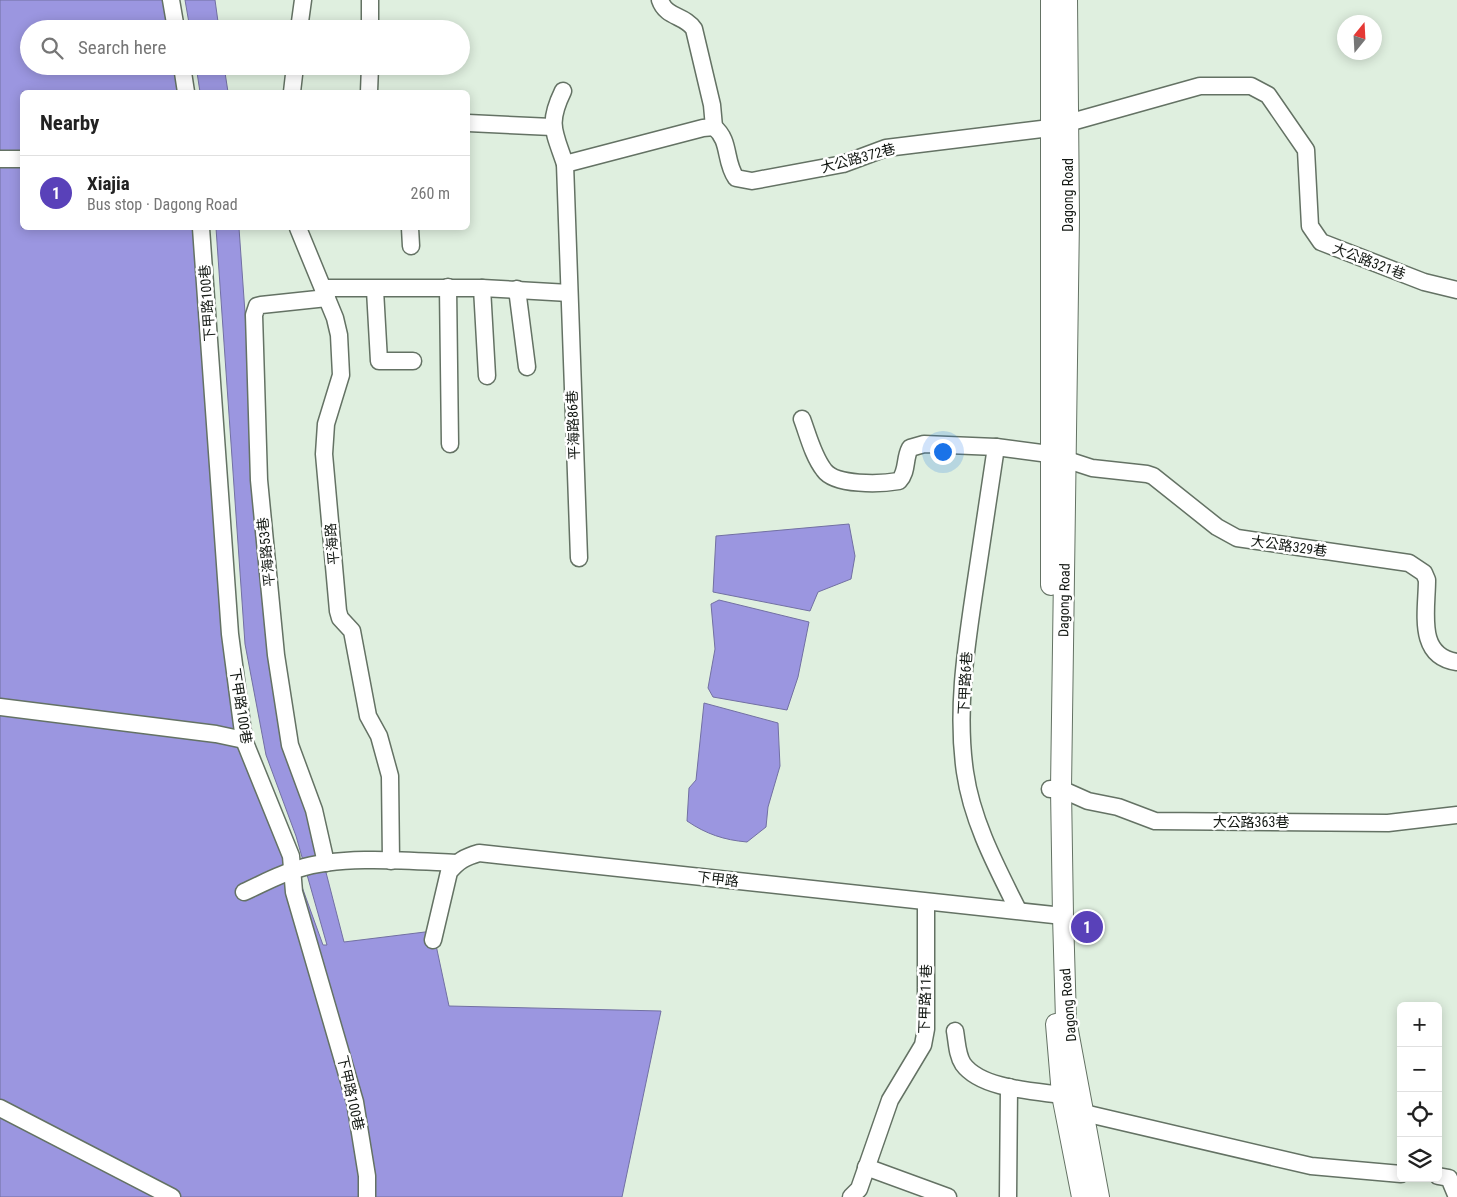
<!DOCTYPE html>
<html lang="en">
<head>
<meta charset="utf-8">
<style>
  body { margin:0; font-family:"Roboto Condensed","Noto Sans TC",sans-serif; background:#f2f2f2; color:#222 }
  .controls { position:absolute; right:15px; bottom:15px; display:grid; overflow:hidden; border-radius:8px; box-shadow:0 2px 12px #0003 }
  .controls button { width:45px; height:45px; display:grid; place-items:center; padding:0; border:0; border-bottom:1px solid #e0e0e0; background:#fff; color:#222; font:25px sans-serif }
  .compass { position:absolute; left:1337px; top:15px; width:45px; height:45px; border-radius:50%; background:#fff; box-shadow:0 2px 12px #0003; rotate:18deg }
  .you { position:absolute; left:942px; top:451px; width:18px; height:18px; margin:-12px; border:4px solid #fff; border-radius:50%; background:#1a73e8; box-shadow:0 0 0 8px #1a73e833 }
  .badge { display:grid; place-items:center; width:32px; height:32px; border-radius:50%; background:#5941b9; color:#fff; font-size:16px; font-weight:700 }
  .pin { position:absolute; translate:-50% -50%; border:2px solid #fff; box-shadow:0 1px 5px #0006 }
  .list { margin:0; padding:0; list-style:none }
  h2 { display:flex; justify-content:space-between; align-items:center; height:65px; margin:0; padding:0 20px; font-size:21px }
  h2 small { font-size:16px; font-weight:400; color:#767676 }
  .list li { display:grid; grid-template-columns:32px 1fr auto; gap:15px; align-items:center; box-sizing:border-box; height:75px; padding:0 20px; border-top:1px solid #e0e0e0 }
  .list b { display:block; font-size:19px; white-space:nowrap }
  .list p { margin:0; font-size:16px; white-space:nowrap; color:#767676 }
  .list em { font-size:16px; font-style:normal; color:#767676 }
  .icon { flex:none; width:28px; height:28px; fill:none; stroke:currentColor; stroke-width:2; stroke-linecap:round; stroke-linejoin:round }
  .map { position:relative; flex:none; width:1457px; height:1197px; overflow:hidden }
  .search { position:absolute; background:#fff; box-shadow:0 2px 12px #0003; left:20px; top:20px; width:450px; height:55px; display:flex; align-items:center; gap:12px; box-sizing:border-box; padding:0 18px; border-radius:28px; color:#767676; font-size:19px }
  .panel { position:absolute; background:#fff; box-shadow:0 2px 12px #0003; left:20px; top:90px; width:450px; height:140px; border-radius:8px }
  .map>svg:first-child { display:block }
  .water { fill:#9b96e0; stroke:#7270a2 }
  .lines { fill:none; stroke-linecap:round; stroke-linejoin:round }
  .minor-casing { stroke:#647264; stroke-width:19 }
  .major-casing { stroke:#647264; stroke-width:22 }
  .minor { stroke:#fff; stroke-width:16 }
  .major { stroke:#fff; stroke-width:20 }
  .labels { text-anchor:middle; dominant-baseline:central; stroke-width:5; stroke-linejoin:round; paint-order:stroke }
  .street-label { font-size:14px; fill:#131813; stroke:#fff }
</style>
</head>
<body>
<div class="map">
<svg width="1457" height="1197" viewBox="0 0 1457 1197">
  <rect width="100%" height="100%" fill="#dfefdf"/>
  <g class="water">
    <path d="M0,0H178L182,29H29V66H186L188,92H22V228H201L227,660L267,790L323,945H327L296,836L266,755L245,644L216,228H239L269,652L344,942L433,931L449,1006L661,1011L622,1197H0Z"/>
    <path d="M185,0H215L219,29H190Z"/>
    <path d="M196,66H224L228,92H200Z"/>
    <path d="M849,524L855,556L851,579L818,592L810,611L713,592L716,536Z"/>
    <path d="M719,600L809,622L798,677L787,710L713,697L708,688L715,649L711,604Z"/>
    <path d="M704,703L778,723L780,766L768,807L766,827L747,842C724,840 706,834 687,821L689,788L696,780Z"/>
  </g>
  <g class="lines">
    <g class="minor-casing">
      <g id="minor">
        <path d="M171,0L176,29"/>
        <path d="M660,0C666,18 685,15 694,29L712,105L714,127"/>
        <path d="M299,29L303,0"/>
        <path d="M370,29V0"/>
        <path d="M182,66L186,92"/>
        <path d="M563,91C547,124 554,131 565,164L579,558"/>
        <path d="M292,92L295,66"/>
        <path d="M369,92L370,66"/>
        <path d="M468,123L552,127"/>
        <path d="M714,127C731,141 724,161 736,178L752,181L843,164L886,148L1050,128L1200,86H1251L1268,95L1306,150L1310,226L1321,242L1424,282L1457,290"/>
        <path d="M0,159H22"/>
        <path d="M565,164L703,128L714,127"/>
        <path d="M201,228L230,634L244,740L291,856L294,892L355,1102L367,1176V1197"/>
        <path d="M298,228L335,318L339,335L341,375L326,424L324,454L338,611L340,618L352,631L368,716L379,736L390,776L391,861"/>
        <path d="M410,228L411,246"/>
        <path d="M448,287L450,444"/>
        <path d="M323,288H482L569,293"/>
        <path d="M482,288L487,376"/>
        <path d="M517,289L527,367"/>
        <path d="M375,290L379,361H413"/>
        <path d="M802,419C808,435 813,456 824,470C835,486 881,484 899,481C908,471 904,459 910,448L924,444L996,447L1049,454L1092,468L1147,474L1153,476L1217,527L1237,538L1409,563L1424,573L1427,580C1427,611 1416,656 1457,662"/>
        <path d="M996,447C989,494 982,540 975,587C966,648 956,710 965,772C972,821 996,866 1018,910"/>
        <path d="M0,707L216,734L244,740"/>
        <path d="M1050,789H1061L1088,801L1118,807L1155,821L1388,823L1457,815"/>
        <path d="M326,863L314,810L290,745L276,655L259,480L254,315L257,306L261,305L327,298"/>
        <path d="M244,892C262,884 279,874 298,869C341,855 410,861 456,863"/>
        <path d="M433,940L449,872C458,861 465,857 479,853L1063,916"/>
        <path d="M955,1031C957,1042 957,1055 963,1064C981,1089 1034,1091 1062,1095"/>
        <path d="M0,1108L172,1197"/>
        <path d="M1084,1113L1311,1166L1401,1174"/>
        <path d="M866,1167L948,1197"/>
        <path d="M1438,1176L1449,1178L1457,1197"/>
        <path d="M851,1197L859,1189L890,1100L923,1045L926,1029V903"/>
        <path d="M1008,1197L1009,1087"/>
      </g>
    </g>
    <g class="major-casing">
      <g id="major">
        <path d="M1067,0L1069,218L1061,789L1063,916L1066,1020L1099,1197"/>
        <path d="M1051,585V0"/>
        <path d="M1056,1024L1062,1095L1082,1197"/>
      </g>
    </g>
    <use href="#minor" class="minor"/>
    <use href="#major" class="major"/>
  </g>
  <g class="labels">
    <g class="street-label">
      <text transform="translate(858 158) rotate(-15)">大公路372巷</text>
      <text transform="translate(1068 195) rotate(-90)">Dagong Road</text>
      <text transform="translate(1369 261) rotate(21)">大公路321巷</text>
      <text transform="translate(207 303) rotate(-94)">下甲路100巷</text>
      <text transform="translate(573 425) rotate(-92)">平海路86巷</text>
      <text transform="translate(332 544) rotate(-95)">平海路</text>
      <text transform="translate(1289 546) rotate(8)">大公路329巷</text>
      <text transform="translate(266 552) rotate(-96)">平海路53巷</text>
      <text transform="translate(1064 600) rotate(-89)">Dagong Road</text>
      <text transform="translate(965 683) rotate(-87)">下甲路6巷</text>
      <text transform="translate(241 706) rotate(81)">下甲路100巷</text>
      <text x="1251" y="822">大公路363巷</text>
      <text transform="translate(718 879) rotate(7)">下甲路</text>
      <text transform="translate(925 999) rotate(-88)">下甲路11巷</text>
      <text transform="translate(1068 1005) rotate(-95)">Dagong Road</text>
      <text transform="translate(351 1093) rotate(77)">下甲路100巷</text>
    </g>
  </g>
</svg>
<div class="controls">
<button>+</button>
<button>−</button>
<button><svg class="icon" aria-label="locate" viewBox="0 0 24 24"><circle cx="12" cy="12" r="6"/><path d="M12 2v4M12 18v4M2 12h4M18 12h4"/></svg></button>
<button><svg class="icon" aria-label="layers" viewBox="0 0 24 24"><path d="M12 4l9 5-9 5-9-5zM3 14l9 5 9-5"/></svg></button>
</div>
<svg class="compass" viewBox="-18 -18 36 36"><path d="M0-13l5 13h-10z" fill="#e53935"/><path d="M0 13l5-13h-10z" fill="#767676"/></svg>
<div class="you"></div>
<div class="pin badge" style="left:1087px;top:927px">1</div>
<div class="search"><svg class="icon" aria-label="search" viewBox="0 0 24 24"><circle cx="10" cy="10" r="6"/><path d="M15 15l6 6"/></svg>Search here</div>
<section class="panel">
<h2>Nearby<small></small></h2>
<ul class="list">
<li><span class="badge">1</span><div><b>Xiajia</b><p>Bus stop · Dagong Road</p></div><em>260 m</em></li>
</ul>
</section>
</div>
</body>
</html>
